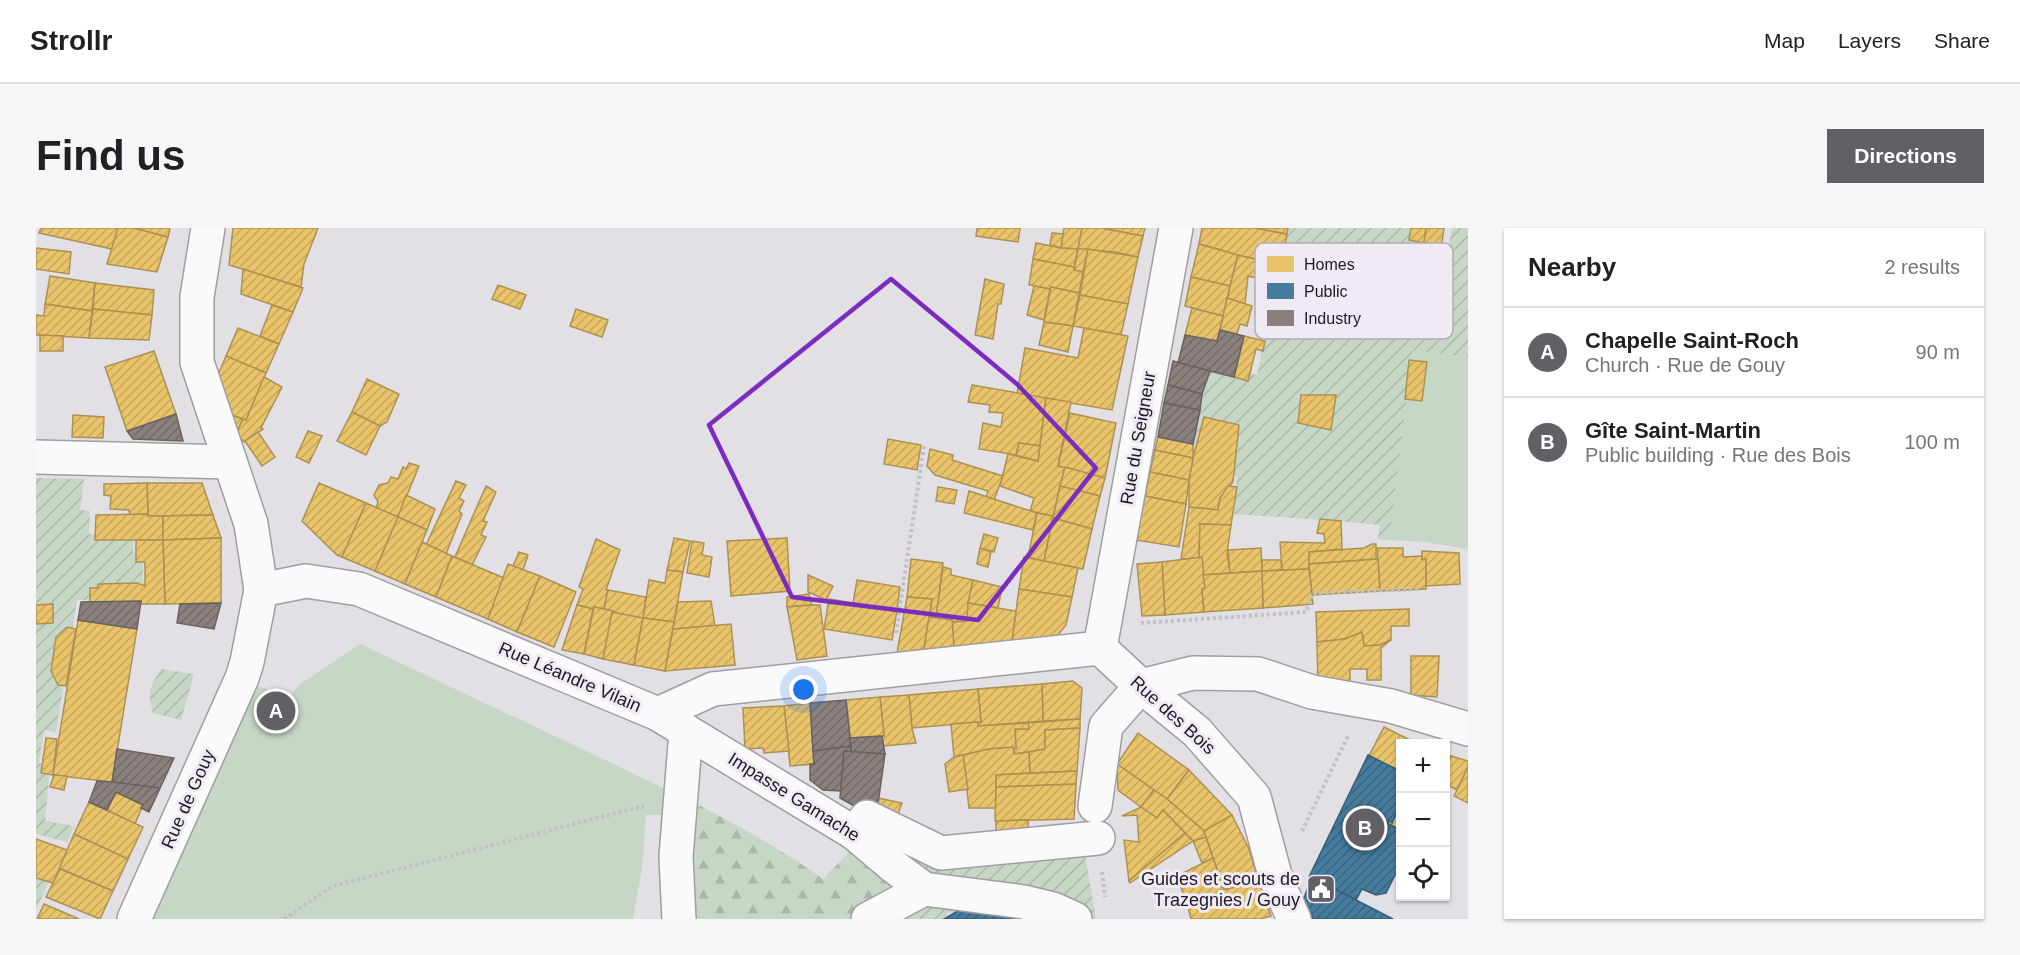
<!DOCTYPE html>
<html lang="en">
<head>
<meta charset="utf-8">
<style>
  body { margin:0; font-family:Helvetica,sans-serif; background:#f6f6f6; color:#202124 }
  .controls { position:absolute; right:18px; bottom:18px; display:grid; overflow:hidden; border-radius:0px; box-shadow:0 2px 4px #0004 }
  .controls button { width:54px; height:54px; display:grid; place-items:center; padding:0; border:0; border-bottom:2px solid #e0e0e0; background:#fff; color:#202124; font:30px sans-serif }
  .you { position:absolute; left:768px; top:462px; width:21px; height:21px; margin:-15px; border:4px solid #fff; border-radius:50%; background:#1a73e8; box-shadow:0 0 0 9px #1a73e833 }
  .badge { display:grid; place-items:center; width:39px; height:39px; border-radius:50%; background:#626064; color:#fff; font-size:20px; font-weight:700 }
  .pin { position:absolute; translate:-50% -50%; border:3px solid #fff; box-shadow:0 2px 6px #0006 }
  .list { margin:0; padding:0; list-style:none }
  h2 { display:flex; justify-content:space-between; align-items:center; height:78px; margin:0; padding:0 24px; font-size:26px }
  h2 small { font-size:20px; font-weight:400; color:#757577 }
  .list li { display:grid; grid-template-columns:39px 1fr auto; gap:18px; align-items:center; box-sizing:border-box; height:90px; padding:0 24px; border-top:2px solid #e0e0e0 }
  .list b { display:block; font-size:22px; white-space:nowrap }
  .list p { margin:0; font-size:20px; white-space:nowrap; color:#757577 }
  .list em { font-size:20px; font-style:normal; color:#757577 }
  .icon { flex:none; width:33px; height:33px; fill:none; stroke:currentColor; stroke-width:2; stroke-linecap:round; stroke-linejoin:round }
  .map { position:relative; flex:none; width:1432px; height:691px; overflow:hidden; border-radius:0px }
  header { display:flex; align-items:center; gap:36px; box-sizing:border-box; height:84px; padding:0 30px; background:#fff; border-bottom:2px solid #e0e0e0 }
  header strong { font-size:28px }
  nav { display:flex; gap:33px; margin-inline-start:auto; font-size:21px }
  .intro { display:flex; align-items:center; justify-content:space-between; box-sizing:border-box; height:144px; padding:0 36px }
  h1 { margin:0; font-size:42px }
  .button { padding:15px 27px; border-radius:0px; background:#626064; color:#fff; font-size:21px; font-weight:700 }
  main { display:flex; gap:36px; padding:0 36px }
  aside { flex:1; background:#fff; border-radius:0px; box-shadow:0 2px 4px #0004 }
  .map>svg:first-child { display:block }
  .green { fill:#c7d7c5 }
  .forest { fill:url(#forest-firs) }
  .garden { fill:url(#garden-furrows) }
  .homes { fill:url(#homes-hatch); stroke:#ac9154; stroke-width:1.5 }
  .public { fill:url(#public-hatch); stroke:#395e77; stroke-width:1.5 }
  .industry { fill:url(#industry-hatch); stroke:#696260; stroke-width:1.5 }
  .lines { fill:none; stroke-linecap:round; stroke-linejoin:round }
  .minor-casing { stroke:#a09ea2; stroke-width:36 }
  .path { stroke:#c2c0c4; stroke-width:4; stroke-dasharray:3 3; stroke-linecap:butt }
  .minor { stroke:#fbfafb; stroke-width:33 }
  .marked { fill:none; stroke:#7b2cbf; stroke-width:4.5; stroke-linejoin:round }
  .labels { text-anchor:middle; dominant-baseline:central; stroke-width:6; stroke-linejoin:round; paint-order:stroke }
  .street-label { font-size:18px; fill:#1d1b1f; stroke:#f0eaf5 }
  .poi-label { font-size:18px; fill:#1d1b1f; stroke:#f0eaf5; text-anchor:end }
  .key { fill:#f0eaf5; stroke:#b1acb5; stroke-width:1.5 }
  .key-label { font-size:16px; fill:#1d1b1f }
</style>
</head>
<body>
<header>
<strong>Strollr</strong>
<nav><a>Map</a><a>Layers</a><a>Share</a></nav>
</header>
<div class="intro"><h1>Find us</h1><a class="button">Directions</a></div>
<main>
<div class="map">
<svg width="1432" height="691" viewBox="0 0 1432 691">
  <defs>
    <pattern id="forest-firs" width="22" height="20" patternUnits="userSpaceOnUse" patternTransform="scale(1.5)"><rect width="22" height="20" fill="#c7d7c5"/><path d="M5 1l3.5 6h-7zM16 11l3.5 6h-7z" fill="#aab8a9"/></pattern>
    <pattern id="garden-furrows" width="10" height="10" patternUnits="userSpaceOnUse" patternTransform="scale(1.5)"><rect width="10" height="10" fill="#c7d7c5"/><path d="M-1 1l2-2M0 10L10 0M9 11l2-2" fill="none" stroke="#aab8a9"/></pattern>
    <pattern id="homes-hatch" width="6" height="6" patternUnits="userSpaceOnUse" patternTransform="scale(1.5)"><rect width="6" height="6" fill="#e9c46a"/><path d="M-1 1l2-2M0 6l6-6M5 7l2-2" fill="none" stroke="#c7a85b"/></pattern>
    <pattern id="public-hatch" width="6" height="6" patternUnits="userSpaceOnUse" patternTransform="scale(1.5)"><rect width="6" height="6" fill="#457b9d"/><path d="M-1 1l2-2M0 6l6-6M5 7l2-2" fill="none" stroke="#39647f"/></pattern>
    <pattern id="industry-hatch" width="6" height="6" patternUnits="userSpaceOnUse" patternTransform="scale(1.5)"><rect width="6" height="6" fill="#8a817c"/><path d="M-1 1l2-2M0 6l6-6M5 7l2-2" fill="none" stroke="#706965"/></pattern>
  </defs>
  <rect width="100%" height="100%" fill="#e2dfe5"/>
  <g class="green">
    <path d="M1377,121L1432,129V321L1389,314L1353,312Z"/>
    <path d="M324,416C405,454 486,493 567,531C642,567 719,602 787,651L816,621L832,691L629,587H610L606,640L597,691H98L206,450L252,471L263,457Z"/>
  </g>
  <path class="forest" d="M646,568C694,594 742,619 787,651L827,611L888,661L832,691H643Z"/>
  <g class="garden">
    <path d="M1250,0H1390L1384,37L1409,41L1416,0H1432V129L1377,122L1353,312L1342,311L1344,297L1292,292L1196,286L1201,248H1192L1178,264L1150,262L1171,134L1221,147Z"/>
    <path d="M0,250L48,251L44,282L54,283L53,306H98L97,324L107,327V353L122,355L102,370L41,372L20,504L8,502L3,535L14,538L9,593L38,598L31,614L0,606Z"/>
    <path d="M125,441L158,446L145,492L117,485C111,465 114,458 125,441Z"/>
    <path d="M844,595L905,625L1046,611L1060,691H986L911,684L910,691H838L888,661Z"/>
    <path d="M0,641L16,646L1,680H0Z"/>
  </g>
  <g class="homes">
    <path d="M5,0H82L76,21L3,5Z"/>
    <path d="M82,0H98L132,9L121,44L71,36Z"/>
    <path d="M98,0H134L132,9Z"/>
    <path d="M197,0H282L268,36L265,59L193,37Z"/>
    <path d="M941,0H984L982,14L940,8Z"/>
    <path d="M1028,0H1046L1042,21L1025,20Z"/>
    <path d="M1046,0H1066L1107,8L1102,29L1079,24L1042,21Z"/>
    <path d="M1066,0H1109L1107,8Z"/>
    <path d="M1166,0H1219L1251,6L1245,37L1185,24L1186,22L1163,16Z"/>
    <path d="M1219,0H1252L1251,6Z"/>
    <path d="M1375,0H1390L1388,15L1373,12Z"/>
    <path d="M1390,0H1408L1405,20L1386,19L1388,15Z"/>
    <path d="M1016,5L1027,6L1025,20L1014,17Z"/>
    <path d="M1000,15L1025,20L1042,21L1038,39L997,31Z"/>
    <path d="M1163,16L1202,27L1194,58L1155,49Z"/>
    <path d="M0,20L35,24L33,46L0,41Z"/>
    <path d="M1042,21H1052L1047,44L1038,42Z"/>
    <path d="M1052,21L1102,29L1092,76L1044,67Z"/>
    <path d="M1202,27L1245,37L1243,55L1212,48L1209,76L1191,70Z"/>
    <path d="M997,31L1038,39V42L1047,44L1043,65L1015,59L1014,61L993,57Z"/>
    <path d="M207,41L267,60L257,84L205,66Z"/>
    <path d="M14,48L59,55L56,83L9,76Z"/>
    <path d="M1155,49L1194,58L1187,88L1149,78Z"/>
    <path d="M949,51L968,56L965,76H962L957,111L939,107Z"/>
    <path d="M59,55L118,62L116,87L57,81Z"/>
    <path d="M462,57L490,67L484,81L456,71Z"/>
    <path d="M998,58L1014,61L1008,92L991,87Z"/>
    <path d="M1015,59L1043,65L1037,98L1008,94Z"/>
    <path d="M1044,67L1092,76L1085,107L1037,98Z"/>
    <path d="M1191,70L1216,78L1211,98L1204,96L1201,106L1184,102Z"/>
    <path d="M9,76L56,83L53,110L0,107V87L8,88Z"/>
    <path d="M236,77L257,84L243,116L224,108Z"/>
    <path d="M1156,80L1187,88L1181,113L1149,107Z"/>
    <path d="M57,81L116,87L113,112L53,110Z"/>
    <path d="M540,81L572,92L566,109L534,98Z"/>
    <path d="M1008,94L1037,98L1032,124L1003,117Z"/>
    <path d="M202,100L243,116L230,145L190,128Z"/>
    <path d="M1048,100L1092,108L1076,182L981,166L989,120L1042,130Z"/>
    <path d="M4,107L27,108V123H4Z"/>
    <path d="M1208,108L1229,113L1227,123L1220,121L1212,153L1198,149Z"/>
    <path d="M118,123L140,186L91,203L69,139Z"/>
    <path d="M190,128L230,145L210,192L192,186L182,147Z"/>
    <path d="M1373,132L1391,134L1386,173L1369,171Z"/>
    <path d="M228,149L246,159L225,200L227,201L208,214L200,205L207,191L210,192Z"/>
    <path d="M331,151L363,166L351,194L344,198L316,184Z"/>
    <path d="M936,157L1010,170L1004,218L983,215L980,227L943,221L947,195L965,199L967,185L953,184L954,177L932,174Z"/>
    <path d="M1265,167H1300L1295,202L1262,195Z"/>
    <path d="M1010,170L1035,174L1022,238L1029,239L1017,288L994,283L998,270L964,258L972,226L1002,233Z"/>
    <path d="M316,184L344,198L330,227L301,213Z"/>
    <path d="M1034,185L1080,195L1069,250L1022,238Z"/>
    <path d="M192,186L207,191L200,205Z"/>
    <path d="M37,187L68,189L67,210L36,209Z"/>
    <path d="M1168,189L1203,197L1197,254L1184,270L1182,282L1153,279V252L1157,230Z"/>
    <path d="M272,203L286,208L273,235L260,229Z"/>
    <path d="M222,204L239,229L226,238L209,213Z"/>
    <path d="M1122,209L1157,216V230L1119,222Z"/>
    <path d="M852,211L885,217L881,242L848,236Z"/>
    <path d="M983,215L1004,218L1002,233L980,227Z"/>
    <path d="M894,221L917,227L916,232L967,248L958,272L950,269L952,263L899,247L891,238Z"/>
    <path d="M1119,222L1157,230L1153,252L1114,244Z"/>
    <path d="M373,235L383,238L362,289L340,280L342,274L338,267L343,257L352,255L355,249L362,251L367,239L370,241Z"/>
    <path d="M1029,239L1069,250L1064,268L1024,258Z"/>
    <path d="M1114,244L1153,252L1150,276L1109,268Z"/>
    <path d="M420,253L430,257L423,270L428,273L423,283L426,286L410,326L390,317Z"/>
    <path d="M111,255H166L177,287L112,288Z"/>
    <path d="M111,255L112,286L94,287L93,282L74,281L75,268L68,267V256Z"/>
    <path d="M283,255L330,275L306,329L301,327L266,293Z"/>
    <path d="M450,258L460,264L447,293L451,294L445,307L450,309L436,337L419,329Z"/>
    <path d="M1024,258L1064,268L1056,301L1017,290Z"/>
    <path d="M1192,258L1201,259L1195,297L1164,296L1163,330L1145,331L1153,279L1182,282L1184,270Z"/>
    <path d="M902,259L921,262L918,276L900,273Z"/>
    <path d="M933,263L1001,285L997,302L928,285Z"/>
    <path d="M370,267L399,281L391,302L362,289Z"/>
    <path d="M1109,268L1150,276L1143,319L1100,312Z"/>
    <path d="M330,275L362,289L339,343L306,329Z"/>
    <path d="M1001,285L1017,288L1008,333L992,329Z"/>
    <path d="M112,286V288H127V312H59L60,287Z"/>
    <path d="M177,287L185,310L127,312V288Z"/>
    <path d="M362,289L391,302L369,356L339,343Z"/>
    <path d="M1017,290L1056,301L1047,341L1008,333Z"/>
    <path d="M1284,291L1305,293L1306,321L1273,324V341L1246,342L1244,314L1289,315L1288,306L1281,305Z"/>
    <path d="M1164,296L1195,297L1191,325L1194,345L1167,347L1166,329L1163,330Z"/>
    <path d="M948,306L962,310L958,324L944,320Z"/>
    <path d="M185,310V375L129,376L127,312Z"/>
    <path d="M638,310L654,313L647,344L631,342Z"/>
    <path d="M751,310L754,363L695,368L691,313Z"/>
    <path d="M560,311L584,322L570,362H572L568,381L558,379L557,381L541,377L547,361L543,359Z"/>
    <path d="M100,312H127L129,376H105V373L54,375V360H62V356L101,355L109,358V334H100Z"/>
    <path d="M656,313L668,315L666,327L676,329L673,349L651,345Z"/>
    <path d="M386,314L416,328L400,369L369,356Z"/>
    <path d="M1336,316H1340V331L1273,336V324L1328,320Z"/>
    <path d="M944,320L955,324L952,339L941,336Z"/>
    <path d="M1225,320L1226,343L1194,345L1192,322Z"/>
    <path d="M1341,320H1367V329L1386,328V331H1390V361L1344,363Z"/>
    <path d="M1386,323L1423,325L1424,356L1390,358V331H1386Z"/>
    <path d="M483,324L492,327L487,342L477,338Z"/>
    <path d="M416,328L468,350L452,391L400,369Z"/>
    <path d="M988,329L1042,340L1036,369L983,361Z"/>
    <path d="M1166,329L1169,360L1166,361L1168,384L1129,387L1126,334Z"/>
    <path d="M875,331L907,335L900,390L893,389L896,371L871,369Z"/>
    <path d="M1342,331L1344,363L1276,367L1273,336Z"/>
    <path d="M1226,332H1245L1246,342L1226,343Z"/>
    <path d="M1126,334L1129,387L1106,388L1101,336Z"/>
    <path d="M472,336L504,348L481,404L452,391Z"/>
    <path d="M907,339L915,341V347L937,352L931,393L916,394V392L900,390Z"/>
    <path d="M1273,341L1277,376L1227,380L1226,343Z"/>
    <path d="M631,342L647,344L638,394L607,390L613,352L629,355Z"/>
    <path d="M1226,343L1227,380L1168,384L1166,361L1169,360L1167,347Z"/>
    <path d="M772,347L797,358L790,372L772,364Z"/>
    <path d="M504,348L540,364L518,419L481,404Z"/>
    <path d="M821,352L864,359L861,382L817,375Z"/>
    <path d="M937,352L966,359L962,380L932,375Z"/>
    <path d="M983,361L1036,369L1030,397L1021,408L976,413Z"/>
    <path d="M572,362L610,369L607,390L578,385V383L568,381Z"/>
    <path d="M773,366L776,377L751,379V369Z"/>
    <path d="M871,369L896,371L888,421L861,425Z"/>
    <path d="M793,371L861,382L856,412L788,401Z"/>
    <path d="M675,373L679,398L637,401L642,374Z"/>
    <path d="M932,375L980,383L976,413L918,419L916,394L931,393Z"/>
    <path d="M17,376V395L0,396V377Z"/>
    <path d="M541,377L557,381L548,426L526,422Z"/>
    <path d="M776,377H784L791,428L761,432L751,379Z"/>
    <path d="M558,379L578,383L567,431L548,426Z"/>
    <path d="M1373,381V398H1355V412L1344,417L1328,418L1326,404L1309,411L1281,414L1280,384Z"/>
    <path d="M576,384L607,390L598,437L567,431Z"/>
    <path d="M893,389L916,392L918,419L888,421Z"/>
    <path d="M607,390L638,394L629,443L598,437Z"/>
    <path d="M42,392L101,401L76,554L17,547Z"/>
    <path d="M695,396L699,437L629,443L637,401Z"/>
    <path d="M31,399L40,401L30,458L22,457L15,443L20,409Z"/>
    <path d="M1326,404L1328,418L1344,417L1355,412L1345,420V452H1331V441H1314V457L1282,458L1281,414L1309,411Z"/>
    <path d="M1375,428H1403L1401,469L1375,467Z"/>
    <path d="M1037,453L1046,460L1044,491L1007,493L1006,456Z"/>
    <path d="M1006,456L1007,493L942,498V494H945L942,461Z"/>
    <path d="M942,461L945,494L876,500L873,467Z"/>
    <path d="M873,467L876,500L880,515L847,518L846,508H848L844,469Z"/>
    <path d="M844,469L848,508L814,510L810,472Z"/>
    <path d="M774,475L778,536L754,538L748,478Z"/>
    <path d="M748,478L753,523L728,525L727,520L709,521L707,480Z"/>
    <path d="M1044,491V500L1009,502V521L978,526V521L980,520L979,501H993L992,495Z"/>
    <path d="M942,494V498L992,495L993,501H979L980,520L953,521L918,529L915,496Z"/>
    <path d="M1348,499L1382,516H1364V543L1333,528Z"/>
    <path d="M1044,500L1041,543L994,545L993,524L1009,521V502Z"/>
    <path d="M1102,505L1153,542L1131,571L1081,536Z"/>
    <path d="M10,510L21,511L17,547L5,545Z"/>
    <path d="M977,519L978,526L993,524L994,545L960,547V580H933L927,527L953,521Z"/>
    <path d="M1410,526L1415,528L1410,543Z"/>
    <path d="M927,527L932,561L913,564L909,536L918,529Z"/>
    <path d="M1415,528L1432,533V539L1421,562L1410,556V543Z"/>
    <path d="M1081,536L1118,562L1105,579L1082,562Z"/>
    <path d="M1432,539V575L1418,568Z"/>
    <path d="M1153,542L1196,587L1168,603L1131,571Z"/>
    <path d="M1041,543L1040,556L960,559V547Z"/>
    <path d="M18,547L31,548L28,562L14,559Z"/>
    <path d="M1040,556L1038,591L959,593L960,559Z"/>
    <path d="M1118,562L1131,571L1168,603L1170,609L1157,613L1127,582L1121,590L1105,579Z"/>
    <path d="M80,564L107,577L99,596L71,582Z"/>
    <path d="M842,570L866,575L857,600L840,590Z"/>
    <path d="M53,574L107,599L92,631L38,606Z"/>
    <path d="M1364,578V602L1351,595L1353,593L1356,595Z"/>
    <path d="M1105,579L1121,590L1127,582L1149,605L1093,653L1088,612L1103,614L1101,587L1086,588Z"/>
    <path d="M1196,587L1213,621L1223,654L1188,662L1168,603Z"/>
    <path d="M992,592V614L960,619V593Z"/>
    <path d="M1149,605L1157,613L1094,655L1093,653Z"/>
    <path d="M38,606L92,631L77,663L23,640Z"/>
    <path d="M1170,609L1177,630L1166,635L1157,613Z"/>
    <path d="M0,611L31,622L17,655L0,650Z"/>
    <path d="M1177,630L1188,662L1152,679L1141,648Z"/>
    <path d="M24,641L77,663L64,691L10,669Z"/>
    <path d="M1223,654L1235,688L1224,691H1155L1152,679L1186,662Z"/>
    <path d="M8,676L43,691H1Z"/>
  </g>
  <g class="public">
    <path d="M236,462L258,472L246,500L238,502L228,498L223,491Z"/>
    <path d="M1332,527L1364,543V578L1356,595L1353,593L1351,595L1364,602V637L1350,665L1340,667L1326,661L1320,672L1273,649Z"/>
    <path d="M1276,649L1320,672L1357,691H1277L1268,670Z"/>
    <path d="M925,681L988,684V691H908Z"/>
  </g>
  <g class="industry">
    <path d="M1184,102L1208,108L1198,149L1142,135L1149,107L1181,113Z"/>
    <path d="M1137,133L1174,143L1166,166L1132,157Z"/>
    <path d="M1132,157L1166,166L1164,182L1128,175Z"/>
    <path d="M1128,175L1164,182L1157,216L1122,209Z"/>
    <path d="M140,186L147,213L97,211L91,203Z"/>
    <path d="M105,373L101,401L42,392L45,374Z"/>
    <path d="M185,375L178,401L141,395L144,376Z"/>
    <path d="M810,472L815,518L777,523L774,475Z"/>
    <path d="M846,508L849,526L815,524L814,510Z"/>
    <path d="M815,518V524L808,523L805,563L787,562L774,552V536H778L777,523Z"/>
    <path d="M81,521L138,530L124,560L76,554Z"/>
    <path d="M808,523L849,526L840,590L804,570Z"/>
    <path d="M61,553L76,554L124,560L113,584L105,580L107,577L80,564L71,582L53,574Z"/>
  </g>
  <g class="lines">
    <g class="minor-casing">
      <g id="minor">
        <path d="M0,229L194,234"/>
        <path d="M225,362L270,353L323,361L622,486L677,461L1064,420"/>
        <path d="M1064,420L1140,0"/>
        <path d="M1064,420L1105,458L1161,504L1218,569L1240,651L1258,691"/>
        <path d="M622,486L818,605L857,638L888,661L988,674L1017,681L1039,691"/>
        <path d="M1059,578L1070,498L1105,458L1157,445L1222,446L1276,464L1355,478L1432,501"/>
        <path d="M818,605L831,589L905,625L1062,610"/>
        <path d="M98,691L206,450L211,434L225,362L215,296L161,134V69L172,0"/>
        <path d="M643,691L640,629L650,503"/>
        <path d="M832,691L888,661"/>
      </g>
    </g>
    <g class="path">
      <path d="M1105,395L1270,384L1277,365L1382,361"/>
      <path d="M860,405L888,218"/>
      <path d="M1266,603L1312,508"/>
      <path d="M1066,644L1069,669"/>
      <path d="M248,691L297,658L608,578"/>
    </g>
    <use href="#minor" class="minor"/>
  </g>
  <path class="marked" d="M855,51L981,156L1060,240L942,392L756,369L673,197Z"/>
  <defs>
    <g id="civic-square" transform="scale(1.5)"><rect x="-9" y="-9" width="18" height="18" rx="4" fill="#626064" stroke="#f0eaf5"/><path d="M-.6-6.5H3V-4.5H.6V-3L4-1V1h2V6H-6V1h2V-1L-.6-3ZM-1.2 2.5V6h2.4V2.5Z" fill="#fff"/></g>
  </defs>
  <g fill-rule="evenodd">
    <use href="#civic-square" x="1285" y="661"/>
  </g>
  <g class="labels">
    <g class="street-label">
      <text transform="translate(1102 210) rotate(-80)">Rue du Seigneur</text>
      <text transform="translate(534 449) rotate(23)">Rue Léandre Vilain</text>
      <text transform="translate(1137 487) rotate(42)">Rue des Bois</text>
      <text transform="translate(758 569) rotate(32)">Impasse Gamache</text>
      <text transform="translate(152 571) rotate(-66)">Rue de Gouy</text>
    </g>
    <g class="poi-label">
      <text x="1264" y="651">Guides et scouts de<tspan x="1264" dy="21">Trazegnies / Gouy</tspan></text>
    </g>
  </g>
  <rect x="1219" y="15" width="198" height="96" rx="9" class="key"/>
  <rect x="1231" y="28" width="27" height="16" fill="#e9c46a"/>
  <rect x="1231" y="55" width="27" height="16" fill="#457b9d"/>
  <rect x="1231" y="82" width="27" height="16" fill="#8a817c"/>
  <g class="key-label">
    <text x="1268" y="42">Homes</text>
    <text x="1268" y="69">Public</text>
    <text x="1268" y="96">Industry</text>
  </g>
</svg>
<div class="controls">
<button>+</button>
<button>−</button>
<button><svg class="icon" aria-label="locate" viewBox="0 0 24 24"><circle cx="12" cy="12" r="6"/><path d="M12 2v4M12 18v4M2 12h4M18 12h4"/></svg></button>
</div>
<div class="you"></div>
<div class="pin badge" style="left:240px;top:483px">A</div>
<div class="pin badge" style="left:1329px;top:600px">B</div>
</div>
<aside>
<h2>Nearby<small>2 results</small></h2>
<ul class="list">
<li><span class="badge">A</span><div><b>Chapelle Saint-Roch</b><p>Church · Rue de Gouy</p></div><em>90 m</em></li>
<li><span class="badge">B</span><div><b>Gîte Saint-Martin</b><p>Public building · Rue des Bois</p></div><em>100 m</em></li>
</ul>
</aside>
</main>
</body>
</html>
